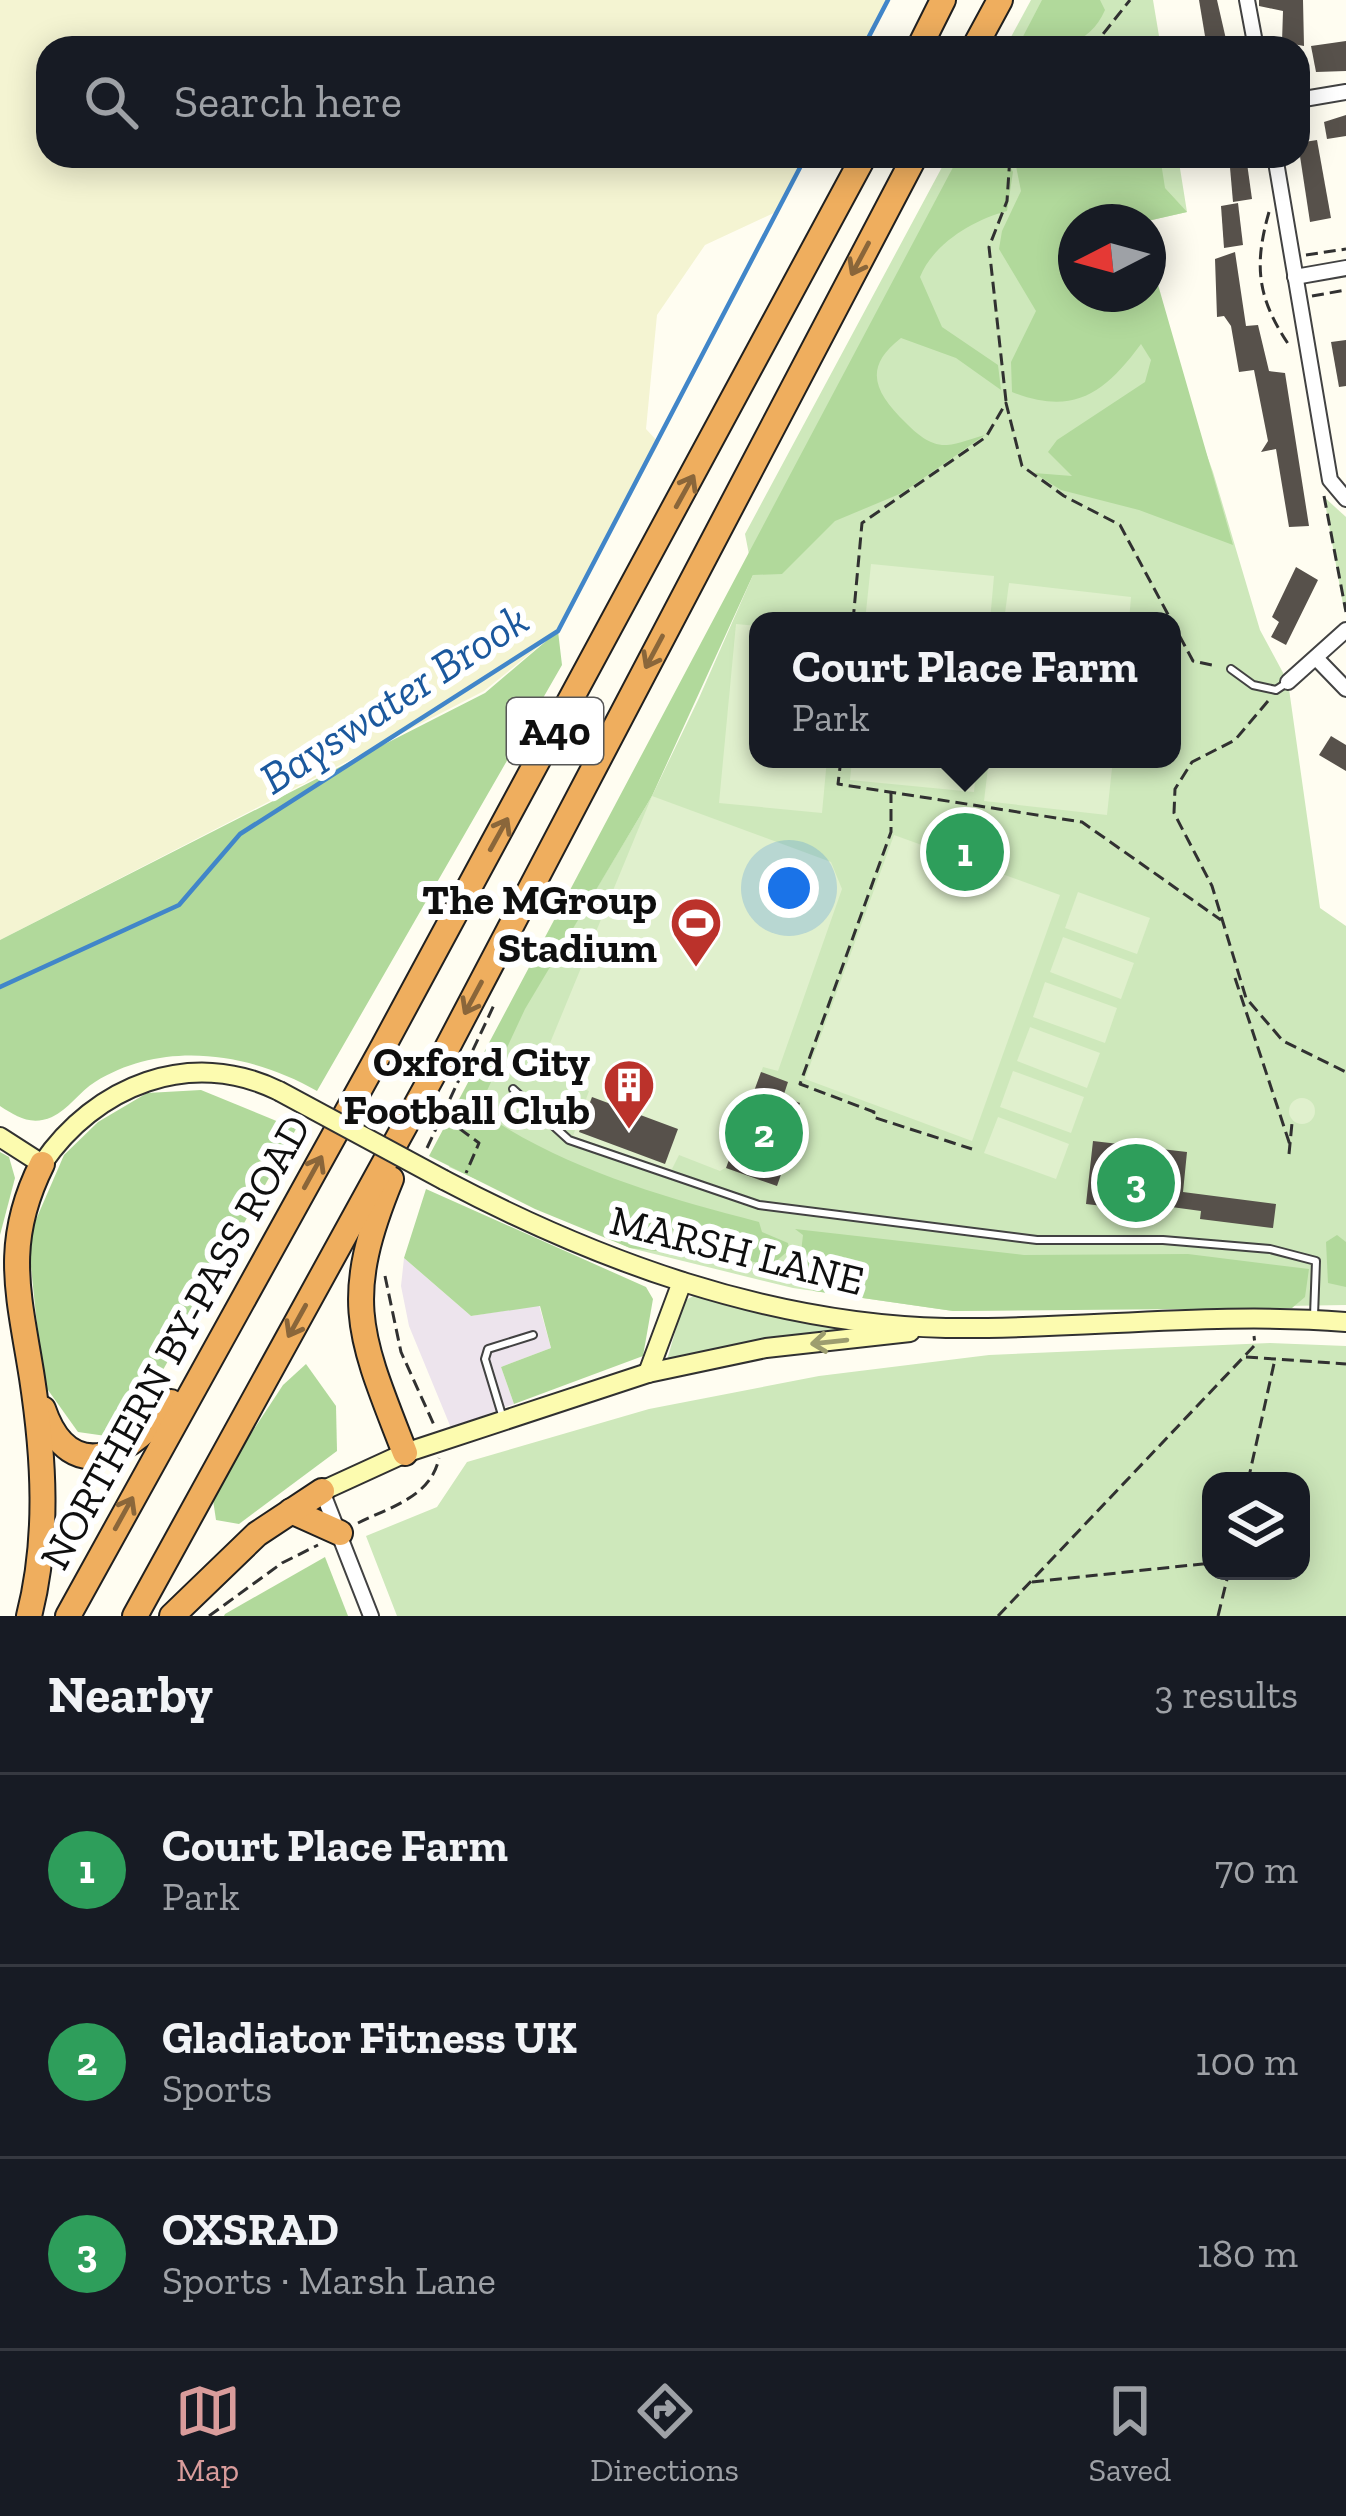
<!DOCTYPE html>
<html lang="en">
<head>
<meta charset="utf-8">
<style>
  body { margin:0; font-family:"Zilla Slab",serif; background:#20242c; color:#f1f3f6 }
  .controls { position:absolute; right:36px; bottom:36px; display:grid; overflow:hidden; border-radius:24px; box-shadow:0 6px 30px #0003 }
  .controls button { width:108px; height:108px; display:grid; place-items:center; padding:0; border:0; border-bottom:3px solid #363941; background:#171b24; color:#f1f3f6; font:60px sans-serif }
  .compass { position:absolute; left:1058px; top:204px; width:108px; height:108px; border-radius:50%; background:#171b24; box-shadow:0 6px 30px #0003; rotate:264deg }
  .you { position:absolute; left:789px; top:888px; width:42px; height:42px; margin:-30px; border:9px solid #fff; border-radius:50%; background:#1a73e8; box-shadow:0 0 0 18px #1a73e833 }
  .badge { display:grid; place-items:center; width:78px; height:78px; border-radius:50%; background:#d99c9b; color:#fff; font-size:39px; font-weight:700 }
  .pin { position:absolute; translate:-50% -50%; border:6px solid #fff; box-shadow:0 3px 12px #0006 }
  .popup { position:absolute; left:749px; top:612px; width:432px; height:156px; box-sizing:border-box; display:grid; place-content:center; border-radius:24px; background:#171b24; filter:drop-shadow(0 3px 9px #0005); font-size:39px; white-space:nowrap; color:#9ea1a6 }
  .popup b { font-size:45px; color:#f1f3f6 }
  .popup::after { content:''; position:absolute; left:50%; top:100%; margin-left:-24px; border:24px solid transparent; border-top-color:#171b24 }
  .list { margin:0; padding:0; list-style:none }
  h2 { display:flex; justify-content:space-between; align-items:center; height:156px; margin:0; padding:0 48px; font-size:51px }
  h2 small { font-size:39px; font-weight:400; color:#9ea1a6 }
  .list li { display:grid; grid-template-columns:78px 1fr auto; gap:36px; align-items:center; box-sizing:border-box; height:192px; padding:0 48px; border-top:3px solid #363941 }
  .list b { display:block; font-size:45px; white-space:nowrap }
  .list p { margin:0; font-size:39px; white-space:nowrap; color:#9ea1a6 }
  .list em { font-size:39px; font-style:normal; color:#9ea1a6 }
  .icon { flex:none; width:66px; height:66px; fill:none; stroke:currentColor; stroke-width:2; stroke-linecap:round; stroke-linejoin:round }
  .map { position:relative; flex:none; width:1346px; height:1616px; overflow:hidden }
  .search { position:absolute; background:#171b24; box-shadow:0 6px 30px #0003; left:36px; right:36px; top:36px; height:132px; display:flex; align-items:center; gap:30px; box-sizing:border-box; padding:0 42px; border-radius:36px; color:#9ea1a6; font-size:45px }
  .sheet { height:732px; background:#171b24 }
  nav { display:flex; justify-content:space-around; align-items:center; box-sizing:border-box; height:168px; border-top:3px solid #363941; background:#171b24; font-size:33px; color:#9ea1a6 }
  nav a { display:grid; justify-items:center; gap:6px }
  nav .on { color:#d99c9b }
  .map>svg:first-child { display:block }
  .industrial { fill:#ede4ed }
  .farmland { fill:#f4f4d2 }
  .green { fill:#cee8bb; fill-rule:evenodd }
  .forest { fill:#b1d99b }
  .pitch { fill:#e0f0cd }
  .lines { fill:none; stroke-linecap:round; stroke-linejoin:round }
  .stream { stroke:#4186c9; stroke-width:4.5 }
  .building { fill:#57514b }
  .lane-casing { stroke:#424242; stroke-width:10 }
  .street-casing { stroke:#424242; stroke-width:18 }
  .secondary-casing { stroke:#313131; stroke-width:22 }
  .highway-casing { stroke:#202020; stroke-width:28 }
  .path { stroke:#313131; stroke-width:3; stroke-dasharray:12 6; stroke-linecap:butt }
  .lane { stroke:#fff; stroke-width:6 }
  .street { stroke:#fff; stroke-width:14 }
  .secondary { stroke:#fcfbaf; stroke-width:18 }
  .highway { stroke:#efae5e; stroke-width:24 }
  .secondary-bridge-casing { stroke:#313131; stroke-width:22; stroke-linecap:butt }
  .secondary-bridge { stroke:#fcfbaf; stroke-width:18 }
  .oneway { stroke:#8a663a }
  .oneway2 { stroke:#9d9d6f }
  .labels { text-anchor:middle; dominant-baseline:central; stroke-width:12; stroke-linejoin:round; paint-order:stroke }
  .shield { fill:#fff; stroke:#575757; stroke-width:3 }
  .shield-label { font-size:39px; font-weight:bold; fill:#0f0f0f }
  .poi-label { font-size:42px; font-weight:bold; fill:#0f0f0f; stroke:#fff; text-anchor:end }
  .street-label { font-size:42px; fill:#0f0f0f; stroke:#fff }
  .water-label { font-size:45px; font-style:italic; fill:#1b589d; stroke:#fff }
</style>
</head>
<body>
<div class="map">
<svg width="1346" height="1616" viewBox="0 0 1346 1616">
  <rect width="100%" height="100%" fill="#fffdf1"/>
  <path class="industrial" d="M404,1258L471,1316L539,1305L551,1348L501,1367L514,1404L451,1428L409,1326L401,1286Z"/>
  <path class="farmland" d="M0,0H888L863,48H48V156H806L778,211L705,245L657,315L646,429L659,443L558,631L484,691L0,940Z"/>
  <g class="green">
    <path d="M1031,0H1153L1161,48H1005Z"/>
    <path d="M948,156H1178L1187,212L1143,222H1076V294H1148L1213,472L1260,630L1288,682L1320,908L1346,926V1305L953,1311L793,1288L630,1248L449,1167L524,1009L652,796L699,698L753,575L745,534ZM758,621H1172V759H758Z"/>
    <path d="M1324,497L1346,517V612L1344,610Z"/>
    <path d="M697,1294L869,1331L760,1339L667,1360L684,1301Z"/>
    <path d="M1270,1343L1346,1346V1616H397L366,1536L437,1507L467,1462L649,1409L819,1376L989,1355ZM1301,1481V1571H1211V1481Z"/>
  </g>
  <g class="forest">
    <path d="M1042,0H1100L1105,10C1088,49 1054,48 1017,48Z"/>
    <path d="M959,156H1005L1013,172L1007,211C973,220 933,244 920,277L942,327L998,365L1001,390L956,358L901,338C862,368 875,393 906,423C917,434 930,446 947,445C959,444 973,438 985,435L902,493L835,521L782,574L753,575L652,796L525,1009L478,1110C564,1169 659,1196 759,1222L762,1232L788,1243L789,1250L773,1264L630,1248L535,1209L429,1156Z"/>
    <path d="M1014,156H1160L1165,188L1187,212L1143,222H1076V294H1148V250L1233,545L1139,510L1061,490L1034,473L1072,476L1048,452L1057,440L1145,382L1151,360L1141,344C1104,394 1073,416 1012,392L1011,362L1036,311L999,249L1002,231L1021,191Z"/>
    <path d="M558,631L562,665L317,1091C251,1053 164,1039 95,1082C80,1091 68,1110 52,1117C31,1126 17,1117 0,1106V940L485,693Z"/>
    <path d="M201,1090L296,1129L142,1408L106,1436L78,1432L43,1383L28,1238L64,1155L98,1122L147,1093Z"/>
    <path d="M0,1152L9,1157L15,1178L0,1235Z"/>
    <path d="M426,1189L646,1287L653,1299L643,1356L514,1404L501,1367L551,1348L540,1306L471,1316L404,1258Z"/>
    <path d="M795,1229L1024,1255L1188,1254L1309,1269L1305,1297L1292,1308L953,1311L814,1291L798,1278L803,1235Z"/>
    <path d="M1337,1235L1346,1242V1287L1328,1283L1326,1242Z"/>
    <path d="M306,1364L336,1406L337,1451L239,1524L216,1520L212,1493L283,1385Z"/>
    <path d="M325,1557L348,1616H224L225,1614Z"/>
  </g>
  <g class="pitch">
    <path d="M871,564L994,576L990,621H865Z"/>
    <path d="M1009,583L1131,597L1129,621H1004Z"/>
    <path d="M736,624L758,626V759H827L822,813L719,803Z"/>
    <path d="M852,759H977L974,792L850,780Z"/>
    <path d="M989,759H1113L1107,815L984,801Z"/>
    <path d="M652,796L831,862L842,889L778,1071L763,1067L727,1167L720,1171L679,1155L671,1171L573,1136L589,1091L546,1074L550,1063L543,1060Z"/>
    <path d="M894,835L1060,895L972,1141L805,1079Z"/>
    <path d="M1078,892L1150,918L1137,954L1065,928Z"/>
    <path d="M1063,937L1134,963L1121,999L1050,972Z"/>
    <path d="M1045,982L1117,1008L1105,1043L1033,1017Z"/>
    <path d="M1030,1027L1100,1053L1087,1088L1017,1061Z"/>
    <path d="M1013,1071L1084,1097L1071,1133L1000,1107Z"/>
    <circle cx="1302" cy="1111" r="13"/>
    <path d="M998,1117L1069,1144L1056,1179L984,1153Z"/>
  </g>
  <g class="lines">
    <g class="stream">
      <path d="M863,48L888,0"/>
      <path d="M0,987L179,905L240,834L558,631L806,156"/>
    </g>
  </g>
  <g class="building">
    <path d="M1199,0H1217L1228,48H1207Z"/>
    <path d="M1259,0H1303L1304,46L1282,42L1283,11L1259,6Z"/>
    <path d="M1346,41V71L1316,72L1311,46Z"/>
    <path d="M1346,115V136L1327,139L1324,122Z"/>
    <path d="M1317,140L1331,218L1310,222L1298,143Z"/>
    <path d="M1229,156H1246L1252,199L1233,202Z"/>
    <path d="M1238,203L1243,245L1224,248L1221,206Z"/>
    <path d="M1235,252L1246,326L1258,325L1269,371L1285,373L1309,526L1289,527L1276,449L1261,452L1268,441L1254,370L1239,372L1231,326L1224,316L1217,317L1215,259Z"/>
    <path d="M1346,340V386L1339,387L1331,342Z"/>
    <path d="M1296,567L1318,580L1286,645L1271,637L1279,622L1272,617Z"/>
    <path d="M1331,736L1346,745V771L1319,755Z"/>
    <path d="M761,1072L788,1082L783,1097L800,1103L778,1164L784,1166L777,1186L726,1168Z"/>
    <path d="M592,1097L678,1129L665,1164L579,1132Z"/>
    <path d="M1093,1141L1187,1152L1183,1192L1276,1204L1273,1228L1200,1219L1201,1211L1164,1206L1163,1213L1086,1204Z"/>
  </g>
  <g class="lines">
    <g class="lane-casing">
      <g id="lane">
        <path d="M1231,669L1253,685L1276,690L1285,684"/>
        <path d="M513,1089L569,1140L759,1205L1037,1240H1163L1270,1249L1316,1261L1314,1316"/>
        <path d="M502,1415L485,1359L488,1349L533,1335"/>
      </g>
    </g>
    <g class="street-casing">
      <g id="street">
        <path d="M1247,0L1256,48"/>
        <path d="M1298,100L1346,92"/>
        <path d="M1275,156L1330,480L1346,499"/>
        <path d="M1295,277L1346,268"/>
        <path d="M1317,659L1346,689"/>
        <path d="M1288,682L1346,630"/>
        <path d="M322,1491L371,1616"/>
      </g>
    </g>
    <g class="secondary-casing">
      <g id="secondary">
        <path d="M0,1137L42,1164C95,1086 190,1047 279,1091"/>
        <path d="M444,1180C598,1261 768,1324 946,1328C1079,1330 1212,1311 1346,1322"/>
        <path d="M648,1373L682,1282"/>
        <path d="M322,1491L405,1453L648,1373L766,1348L910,1332"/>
      </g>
    </g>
    <g class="highway-casing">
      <g id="highway">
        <path d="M919,48L943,0"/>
        <path d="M974,48L1000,0"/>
        <path d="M391,1179C341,1301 359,1335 405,1453"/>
        <path d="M43,1409C71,1491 135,1452 171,1402"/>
        <path d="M291,1511L340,1533"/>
        <path d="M29,1616C49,1538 44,1457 32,1378C19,1295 2,1244 42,1164"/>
        <path d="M68,1616L383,1047L864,156"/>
        <path d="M135,1616L435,1071L915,156"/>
        <path d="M172,1616L257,1534L322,1491"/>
      </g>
    </g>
    <g class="path">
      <path d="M1092,48L1130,0"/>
      <path d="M1269,212C1253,268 1258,300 1291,348"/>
      <path d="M1306,255L1346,249"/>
      <path d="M1312,296L1346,290"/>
      <path d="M1006,401L989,247L1007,201L1010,156"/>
      <path d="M1324,496L1346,612"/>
      <path d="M853,621L862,523L986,437L1006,403L1022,466L1064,496L1120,525L1193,661L1217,666"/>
      <path d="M1268,701L1235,740L1192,762L1175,789L1174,813L1212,886L1246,998L1283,1041L1346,1072"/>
      <path d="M841,759L838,784L1082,822L1221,920"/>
      <path d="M891,791V832L800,1084L874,1112L873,1117L972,1149"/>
      <path d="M1235,978L1290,1145"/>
      <path d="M445,1118L479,1143L466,1173"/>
      <path d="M427,1148L494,1005"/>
      <path d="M1289,1154L1292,1123"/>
      <path d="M385,1276L401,1352L434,1425"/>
      <path d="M1246,1357L1346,1364"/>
      <path d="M1248,1481L1275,1359"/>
      <path d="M358,1523C390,1507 431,1497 439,1458"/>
      <path d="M1032,1582L1211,1563"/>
      <path d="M209,1616L282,1563L318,1545"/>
      <path d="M998,1616L1255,1345L1254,1336"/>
      <path d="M1218,1616L1229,1571"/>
    </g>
    <use href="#lane" class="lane"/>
    <use href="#street" class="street"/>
    <use href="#secondary" class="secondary"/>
    <use href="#highway" class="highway"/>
    <g class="secondary-bridge-casing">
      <path id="secondary-bridge" d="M279,1091L444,1180"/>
    </g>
    <use href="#secondary-bridge" class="secondary-bridge"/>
  </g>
  <defs><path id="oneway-shaft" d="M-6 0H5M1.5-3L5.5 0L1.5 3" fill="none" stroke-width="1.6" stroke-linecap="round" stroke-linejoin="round" transform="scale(3)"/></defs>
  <g class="oneway">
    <use href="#oneway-shaft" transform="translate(860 259) rotate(118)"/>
    <use href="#oneway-shaft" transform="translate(685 491) rotate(-61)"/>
    <use href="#oneway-shaft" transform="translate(654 652) rotate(118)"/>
    <use href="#oneway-shaft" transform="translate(499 834) rotate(-61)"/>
    <use href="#oneway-shaft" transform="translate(473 998) rotate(118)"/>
    <use href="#oneway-shaft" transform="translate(313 1172) rotate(-61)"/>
    <use href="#oneway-shaft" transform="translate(297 1321) rotate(119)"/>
    <use href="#oneway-shaft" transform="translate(124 1513) rotate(-61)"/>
  </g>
  <use class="oneway2" href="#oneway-shaft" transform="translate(829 1342) rotate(174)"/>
  <defs>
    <g id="stadium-pin" transform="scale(2.7)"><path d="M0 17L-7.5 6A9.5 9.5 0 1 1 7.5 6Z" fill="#bb322b" stroke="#fff"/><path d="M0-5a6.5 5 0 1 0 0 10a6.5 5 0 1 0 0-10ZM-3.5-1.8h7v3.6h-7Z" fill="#fff"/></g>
    <g id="building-pin" transform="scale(2.7)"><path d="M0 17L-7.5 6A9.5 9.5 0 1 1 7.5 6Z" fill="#bb322b" stroke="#fff"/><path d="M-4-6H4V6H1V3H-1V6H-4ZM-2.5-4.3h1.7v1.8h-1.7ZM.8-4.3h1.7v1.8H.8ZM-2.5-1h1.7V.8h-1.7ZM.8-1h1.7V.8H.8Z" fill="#fff"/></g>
  </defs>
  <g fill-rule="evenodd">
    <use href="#stadium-pin" x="696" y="923"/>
    <use href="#building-pin" x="629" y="1085"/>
  </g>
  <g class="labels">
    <rect class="shield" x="507" y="698" width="96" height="66" rx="9"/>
    <g class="shield-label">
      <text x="555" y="731">A40</text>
    </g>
    <g class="poi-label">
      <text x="657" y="899">The MGroup<tspan x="657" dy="48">Stadium</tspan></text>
      <text x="590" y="1061">Oxford City<tspan x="590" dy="48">Football Club</tspan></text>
    </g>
    <g class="street-label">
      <text transform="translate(737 1250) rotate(14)">MARSH LANE</text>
      <text transform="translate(175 1342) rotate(-61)">NORTHERN BY-PASS ROAD</text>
    </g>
    <g class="water-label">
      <text transform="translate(394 699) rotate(-33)">Bayswater Brook</text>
    </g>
  </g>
</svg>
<div class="controls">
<button><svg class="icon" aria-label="layers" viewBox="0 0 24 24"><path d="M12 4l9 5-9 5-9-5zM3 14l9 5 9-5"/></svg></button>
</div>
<svg class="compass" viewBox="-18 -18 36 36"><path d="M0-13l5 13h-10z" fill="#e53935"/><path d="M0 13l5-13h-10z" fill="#9ea1a6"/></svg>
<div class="you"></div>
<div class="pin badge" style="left:965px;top:852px;background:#2e9e5b">1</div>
<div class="popup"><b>Court Place Farm</b>Park</div>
<div class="pin badge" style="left:764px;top:1133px;background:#2e9e5b">2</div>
<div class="pin badge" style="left:1136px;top:1183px;background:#2e9e5b">3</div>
<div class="search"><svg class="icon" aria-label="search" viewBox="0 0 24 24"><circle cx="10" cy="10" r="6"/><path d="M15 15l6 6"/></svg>Search here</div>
</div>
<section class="sheet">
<h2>Nearby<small>3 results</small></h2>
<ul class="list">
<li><span class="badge" style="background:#2e9e5b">1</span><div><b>Court Place Farm</b><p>Park</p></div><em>70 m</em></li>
<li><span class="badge" style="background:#2e9e5b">2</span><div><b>Gladiator Fitness UK</b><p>Sports</p></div><em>100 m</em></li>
<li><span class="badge" style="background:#2e9e5b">3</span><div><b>OXSRAD</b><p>Sports · Marsh Lane</p></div><em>180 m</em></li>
</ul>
</section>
<nav>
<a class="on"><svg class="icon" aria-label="map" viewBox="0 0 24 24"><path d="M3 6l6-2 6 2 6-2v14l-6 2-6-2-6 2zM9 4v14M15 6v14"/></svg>Map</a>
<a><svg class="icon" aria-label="directions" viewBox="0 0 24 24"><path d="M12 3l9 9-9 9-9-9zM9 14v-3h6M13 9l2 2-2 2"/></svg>Directions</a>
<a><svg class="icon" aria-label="saved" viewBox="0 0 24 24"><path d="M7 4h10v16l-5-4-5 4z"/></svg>Saved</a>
</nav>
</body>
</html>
